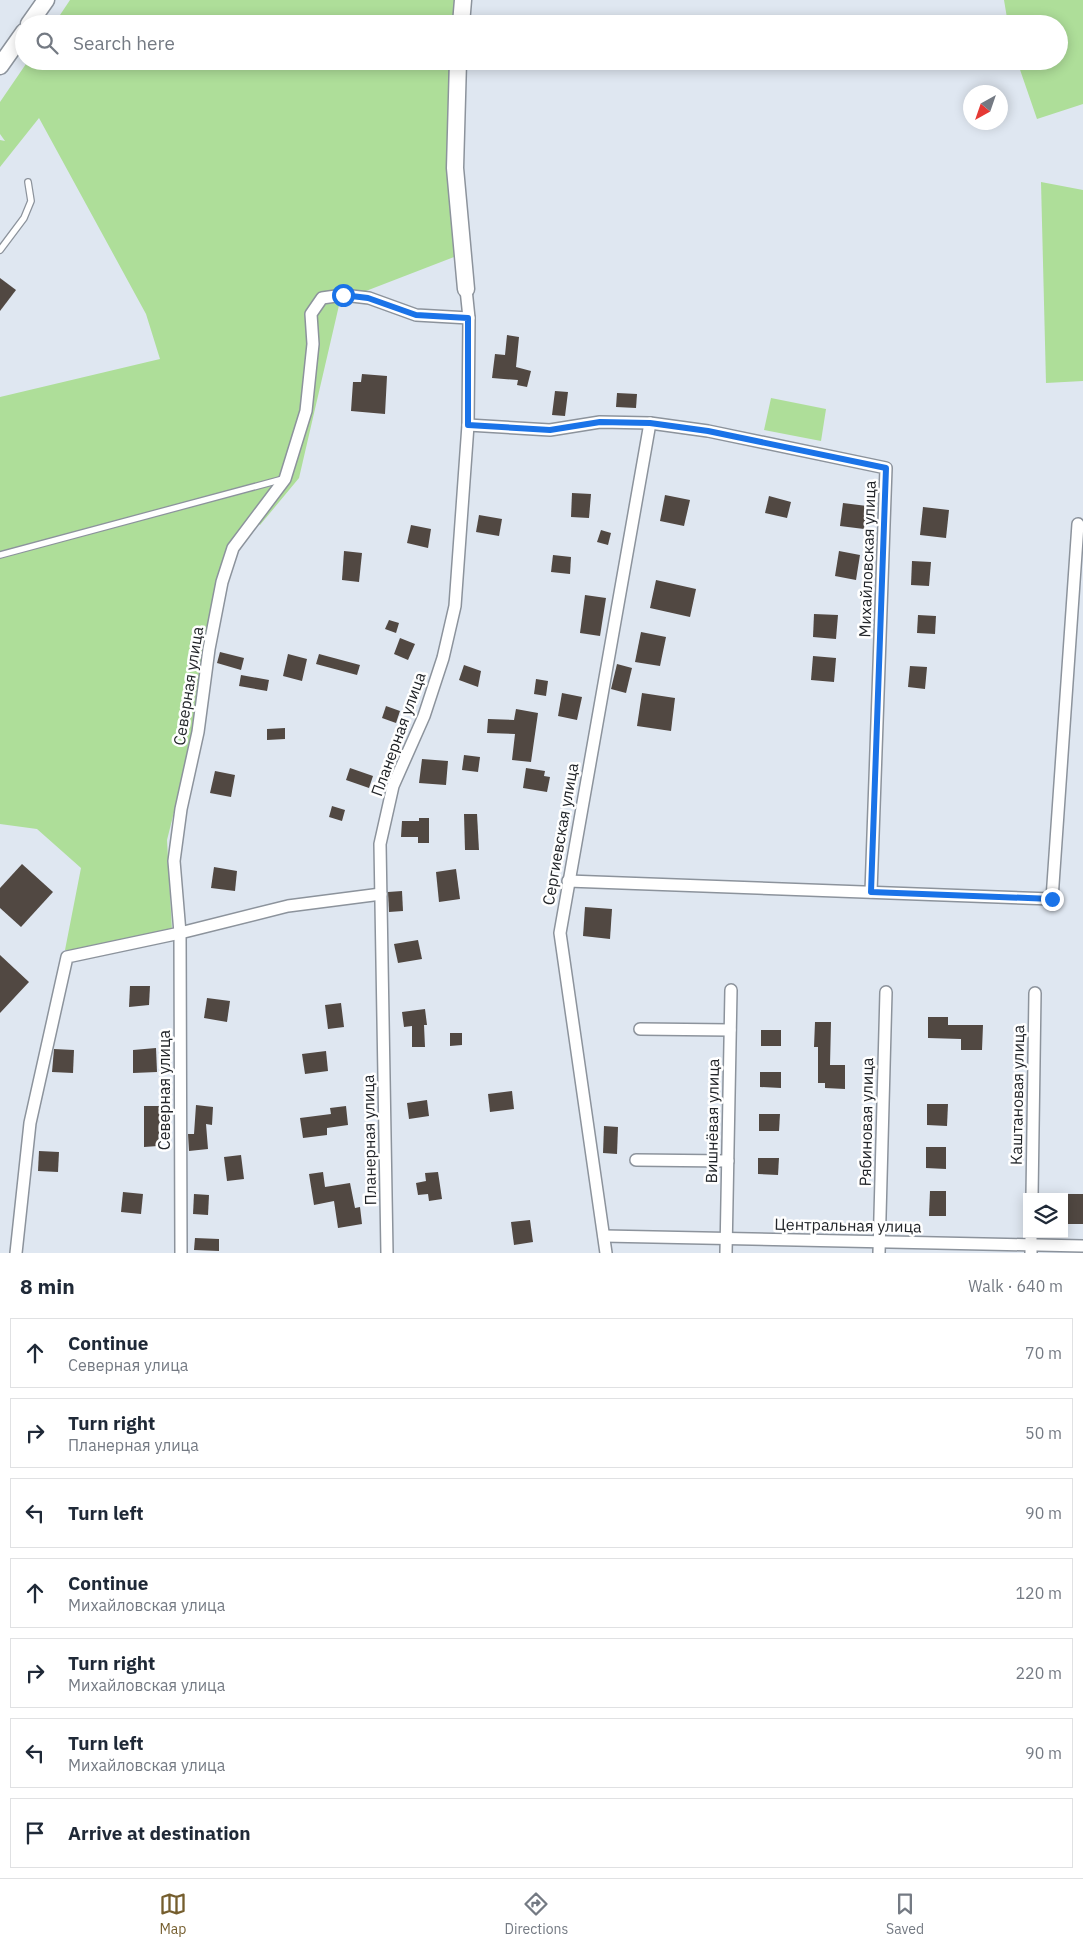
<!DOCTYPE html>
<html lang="en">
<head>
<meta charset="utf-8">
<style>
  body { margin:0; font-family:"IBM Plex Sans",sans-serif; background:#f2f2f3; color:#1f2937 }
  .controls { position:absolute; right:15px; bottom:15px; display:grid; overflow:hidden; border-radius:0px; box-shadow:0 2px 12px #0003 }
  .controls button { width:45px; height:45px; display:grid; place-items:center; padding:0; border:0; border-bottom:1px solid #e0e1e3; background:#fff; color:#1f2937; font:25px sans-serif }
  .compass { position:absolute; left:963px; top:85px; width:45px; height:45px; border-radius:50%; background:#fff; box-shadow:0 2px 12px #0003; rotate:220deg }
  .stop { position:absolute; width:15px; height:15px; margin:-11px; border:4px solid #1a73e8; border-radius:50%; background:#fff }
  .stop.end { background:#1a73e8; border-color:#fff; box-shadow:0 1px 5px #0008 }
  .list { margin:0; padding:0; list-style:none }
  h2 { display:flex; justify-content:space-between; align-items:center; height:65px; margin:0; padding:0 20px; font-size:21px }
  h2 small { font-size:16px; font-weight:400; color:#747a83 }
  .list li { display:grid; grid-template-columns:32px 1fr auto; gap:15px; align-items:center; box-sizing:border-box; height:70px; margin:0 10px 10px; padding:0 10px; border:1px solid #e0e1e3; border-radius:0px }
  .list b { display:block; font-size:19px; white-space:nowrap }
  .list p { margin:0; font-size:16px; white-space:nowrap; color:#747a83 }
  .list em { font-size:16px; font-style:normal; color:#747a83 }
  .icon { flex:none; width:28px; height:28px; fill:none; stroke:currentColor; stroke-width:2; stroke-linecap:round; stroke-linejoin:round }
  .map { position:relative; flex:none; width:1083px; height:1253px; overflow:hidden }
  .search { position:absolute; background:#fff; box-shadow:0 2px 12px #0003; left:15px; right:15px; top:15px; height:55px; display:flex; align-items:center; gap:12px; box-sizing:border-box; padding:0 18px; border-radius:28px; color:#747a83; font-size:19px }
  .sheet { height:625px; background:#fff }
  nav { display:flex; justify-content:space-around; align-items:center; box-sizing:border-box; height:70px; border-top:1px solid #e0e1e3; background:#fff; font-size:14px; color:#747a83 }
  nav a { display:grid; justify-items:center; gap:2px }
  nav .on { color:#755e2e }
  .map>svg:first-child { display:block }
  .green { fill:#aede99 }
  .building { fill:#514842 }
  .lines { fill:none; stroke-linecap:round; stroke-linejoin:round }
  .lane-casing { stroke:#8c939c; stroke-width:8 }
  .street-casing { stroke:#8c939c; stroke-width:14 }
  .secondary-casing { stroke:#8c939c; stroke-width:19 }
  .lane { stroke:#fff; stroke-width:5.5 }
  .street { stroke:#fff; stroke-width:11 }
  .secondary { stroke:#fff; stroke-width:16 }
  .route { stroke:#1a73e8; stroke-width:6 }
  .labels { text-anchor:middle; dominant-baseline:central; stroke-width:5; stroke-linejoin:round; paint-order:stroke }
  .street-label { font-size:16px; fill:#222529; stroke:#fff }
</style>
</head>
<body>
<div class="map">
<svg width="1083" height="1253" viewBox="0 0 1083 1253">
  <rect width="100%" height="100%" fill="#dfe7f1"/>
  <g class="green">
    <path d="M70,0H457L454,24H54Z"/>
    <path d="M1004,0H1083V104L1037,119L1017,61H1059V24H1008Z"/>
    <path d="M28,61H451L449,171L454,257L340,301L299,478L260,525L250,517L231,544L193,736L167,840L172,930L77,952L65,950L81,868L37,829L0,824V397L160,359L146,314L39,118L0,167V140L5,141L0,134V102Z"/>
    <path d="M1041,182L1083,190V381L1046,383Z"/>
    <path d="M771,398L826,409L821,441L764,430Z"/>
  </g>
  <g class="building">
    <path d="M0,278L16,290L0,311Z"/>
    <path d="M507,335L519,337L516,367L531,371L527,387L517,385L518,380L492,378L495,354L505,355Z"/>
    <path d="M362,374L387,376L385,414L351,411L353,382H361Z"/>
    <path d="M555,391L568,392L565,416L552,415Z"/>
    <path d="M617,393L637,394L636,408L616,407Z"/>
    <path d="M572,493L591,494L589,518L571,517Z"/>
    <path d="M665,495L690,500L684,526L660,521Z"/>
    <path d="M769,496L791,502L787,518L765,513Z"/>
    <path d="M843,503L867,506L864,529L840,526Z"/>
    <path d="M923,507L949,510L946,538L920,535Z"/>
    <path d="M479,515L502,519L499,536L476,532Z"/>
    <path d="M411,525L431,529L428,548L407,543Z"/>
    <path d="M601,530L611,533L608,545L597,542Z"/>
    <path d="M344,551L362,553L359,582L342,580Z"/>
    <path d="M839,551L860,555L856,580L835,576Z"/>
    <path d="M553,555L571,557L570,574L551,572Z"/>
    <path d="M912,561L931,562L929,586L911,585Z"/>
    <path d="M656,580L696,589L690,617L650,608Z"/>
    <path d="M585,595L606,598L600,636L580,633Z"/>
    <path d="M814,614L838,615L836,639L813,637Z"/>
    <path d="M918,615L936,616L935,634L917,633Z"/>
    <path d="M389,620L399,623L396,633L385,629Z"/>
    <path d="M641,632L666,637L660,666L635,662Z"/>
    <path d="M400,638L415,644L408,660L394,654Z"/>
    <path d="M220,652L244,658L241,670L217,663Z"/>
    <path d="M288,654L307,659L302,681L283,676Z"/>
    <path d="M319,654L360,665L357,675L316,664Z"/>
    <path d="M813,656L836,658L834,682L811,680Z"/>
    <path d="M617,664L632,668L626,693L611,689Z"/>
    <path d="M464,665L481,671L478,687L459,680Z"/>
    <path d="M910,666L927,667L925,689L908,687Z"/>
    <path d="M241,675L269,680L267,691L239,686Z"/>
    <path d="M536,679L548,681L546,696L534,694Z"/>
    <path d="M562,693L582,697L577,720L558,716Z"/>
    <path d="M642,693L675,698L671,731L637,726Z"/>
    <path d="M386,706L400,711L396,723L382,718Z"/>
    <path d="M516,709L538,713L531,762L512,760L515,734L487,733L488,719L514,720Z"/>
    <path d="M285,728V739L267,740V729Z"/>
    <path d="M464,755L480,757L478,772L462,770Z"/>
    <path d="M422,759L448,761L446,785L419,783Z"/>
    <path d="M350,768L373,776L369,788L346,780Z"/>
    <path d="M526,768L545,771L544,776L550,777L547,792L523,788Z"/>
    <path d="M215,771L235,775L231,797L210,793Z"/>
    <path d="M332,806L345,810L342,821L329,817Z"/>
    <path d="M464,814H477L479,850H465Z"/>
    <path d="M419,818H429V843H418V837H401L402,821H419Z"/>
    <path d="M22,864L53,892L21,927L0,908V888Z"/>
    <path d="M214,867L237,871L235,891L211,888Z"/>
    <path d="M456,869L460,899L439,902L436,872Z"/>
    <path d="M402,891L403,911L389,912L388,892Z"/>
    <path d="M585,907L612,909L610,939L583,936Z"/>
    <path d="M418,940L422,959L398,963L394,944Z"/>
    <path d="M0,955L29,982L0,1013Z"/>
    <path d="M130,986H150L149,1005L129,1007Z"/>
    <path d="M207,998L230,1001L227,1022L204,1018Z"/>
    <path d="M341,1003L344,1027L328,1029L325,1005Z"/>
    <path d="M425,1009L427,1025H424L425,1047H412V1026L404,1027L402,1012Z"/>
    <path d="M928,1017H948V1025H983L982,1050H961V1039L928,1038Z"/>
    <path d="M815,1022H831L830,1065H845V1089L825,1088V1083H818V1047H814Z"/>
    <rect x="761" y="1030" width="20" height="16"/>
    <path d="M450,1033H462V1045L450,1046Z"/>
    <path d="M156,1048L157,1072L133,1073V1050Z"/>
    <path d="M54,1049L74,1050L73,1073L52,1072Z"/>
    <path d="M326,1051L328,1071L305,1074L302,1054Z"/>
    <path d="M760,1072H781V1088L760,1087Z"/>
    <path d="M512,1091L514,1109L490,1112L488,1094Z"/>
    <path d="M427,1100L429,1116L409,1119L407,1103Z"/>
    <path d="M927,1104H948L947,1126L927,1125Z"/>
    <path d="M196,1105L213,1107L212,1125L206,1124L208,1149L189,1151L188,1134H194Z"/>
    <path d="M144,1106H161L158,1146L144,1147Z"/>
    <path d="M346,1106L348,1125L327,1128V1135L303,1138L300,1118L331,1114L330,1108Z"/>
    <path d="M759,1114H780L779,1131H759Z"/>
    <path d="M604,1126L618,1127L617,1154L603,1153Z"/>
    <path d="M926,1147H946V1169L926,1168Z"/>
    <path d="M39,1151L59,1152L58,1172L38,1171Z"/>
    <path d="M241,1155L244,1179L227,1181L224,1157Z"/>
    <path d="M758,1158H779L778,1175L758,1174Z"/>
    <path d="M323,1172L325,1187L350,1183L355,1208L360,1207L362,1224L338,1228L334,1201L314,1205L309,1174Z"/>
    <path d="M438,1172L442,1199L429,1201L428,1194L418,1195L416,1183L426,1181L425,1173Z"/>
    <path d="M930,1191H946V1216H929Z"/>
    <path d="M123,1192L143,1194L141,1214L121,1212Z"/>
    <path d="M194,1194L209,1195L208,1215L193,1214Z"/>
    <path d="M1066,1194H1083V1224H1065Z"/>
    <path d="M530,1220L533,1242L514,1245L511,1222Z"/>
    <path d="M195,1238L219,1239V1251L194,1250Z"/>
  </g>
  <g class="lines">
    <g class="lane-casing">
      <g id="lane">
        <path d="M0,250L24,218L31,201L28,182"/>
        <path d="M0,555L283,479"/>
      </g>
    </g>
    <g class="street-casing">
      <g id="street">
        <path d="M468,425L550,430L600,422L650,423L708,431L886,468L871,892"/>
        <path d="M568,881L1052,899L1078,524"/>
        <path d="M640,1029L730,1030"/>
        <path d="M636,1160L728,1161"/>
        <path d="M1032,1197L1035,993"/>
        <path d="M604,1236L1083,1246"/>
        <path d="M16,1253L30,1123L67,957L180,933L288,906L381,894"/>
        <path d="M181,1253L180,933L174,861L181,809L198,732L209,649L222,582L233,548L285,479L306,411L313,344L311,314L322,298L343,295L369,298L416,315L469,318"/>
        <path d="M387,1253L380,844L393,786L424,716L443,658L455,606L468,425L469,318L466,289"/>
        <path d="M606,1253L560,933L650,423"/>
        <path d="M726,1253L731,990"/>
        <path d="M879,1253L886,992"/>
        <path d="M1031,1253V1234"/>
      </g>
    </g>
    <g class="secondary-casing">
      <g id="secondary">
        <path d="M29,24L46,0"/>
        <path d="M461,24L463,0"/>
        <path d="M458,61L455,168L466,289"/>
        <path d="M0,66L24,32"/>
      </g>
    </g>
    <use href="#lane" class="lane"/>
    <use href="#street" class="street"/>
    <use href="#secondary" class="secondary"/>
  </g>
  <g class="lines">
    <path class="route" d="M343,295L368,298L416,315L468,318V425L550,430L600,422L650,423L708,431L886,468L871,892L1052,899"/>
  </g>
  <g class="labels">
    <g class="street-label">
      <text transform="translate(867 559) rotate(-88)">Михайловская улица</text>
      <text transform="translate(188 686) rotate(-81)">Северная улица</text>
      <text transform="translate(398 734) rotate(-70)">Планерная улица</text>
      <text transform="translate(560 834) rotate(-80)">Сергиевская улица</text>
      <text transform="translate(164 1090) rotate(-90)">Северная улица</text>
      <text transform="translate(1017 1095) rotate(-89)">Каштановая улица</text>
      <text transform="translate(712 1121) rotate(-89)">Вишнёвая улица</text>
      <text transform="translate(866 1122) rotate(-89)">Рябиновая улица</text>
      <text transform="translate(369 1140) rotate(-91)">Планерная улица</text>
      <text transform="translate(848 1225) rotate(1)">Центральная улица</text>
    </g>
  </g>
</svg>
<div class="controls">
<button><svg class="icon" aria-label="layers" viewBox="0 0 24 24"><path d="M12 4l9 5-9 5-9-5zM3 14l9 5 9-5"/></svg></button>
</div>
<svg class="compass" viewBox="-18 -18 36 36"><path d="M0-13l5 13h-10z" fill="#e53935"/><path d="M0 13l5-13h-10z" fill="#747a83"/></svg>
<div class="stop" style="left:343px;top:295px"></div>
<div class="stop end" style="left:1052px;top:899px"></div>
<div class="search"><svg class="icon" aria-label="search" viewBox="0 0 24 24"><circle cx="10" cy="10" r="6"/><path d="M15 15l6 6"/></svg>Search here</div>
</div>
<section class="sheet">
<h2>8 min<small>Walk · 640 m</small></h2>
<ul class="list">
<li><svg class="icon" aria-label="ahead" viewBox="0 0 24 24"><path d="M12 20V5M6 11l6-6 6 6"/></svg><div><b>Continue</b><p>Северная улица</p></div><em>70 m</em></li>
<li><svg class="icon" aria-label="right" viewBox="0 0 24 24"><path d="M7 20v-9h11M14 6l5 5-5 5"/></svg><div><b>Turn right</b><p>Планерная улица</p></div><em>50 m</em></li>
<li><svg class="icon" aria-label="left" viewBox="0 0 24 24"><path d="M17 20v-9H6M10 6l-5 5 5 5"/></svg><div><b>Turn left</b></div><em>90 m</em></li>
<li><svg class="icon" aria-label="ahead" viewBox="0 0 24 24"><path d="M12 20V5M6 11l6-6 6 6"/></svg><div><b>Continue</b><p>Михайловская улица</p></div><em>120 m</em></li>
<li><svg class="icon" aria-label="right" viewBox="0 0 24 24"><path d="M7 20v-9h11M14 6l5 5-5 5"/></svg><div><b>Turn right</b><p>Михайловская улица</p></div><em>220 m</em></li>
<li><svg class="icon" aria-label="left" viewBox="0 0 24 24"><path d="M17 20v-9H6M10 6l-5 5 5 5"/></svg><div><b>Turn left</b><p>Михайловская улица</p></div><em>90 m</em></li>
<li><svg class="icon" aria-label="arrive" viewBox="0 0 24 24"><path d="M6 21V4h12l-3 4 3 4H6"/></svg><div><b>Arrive at destination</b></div></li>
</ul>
</section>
<nav>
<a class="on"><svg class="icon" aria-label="map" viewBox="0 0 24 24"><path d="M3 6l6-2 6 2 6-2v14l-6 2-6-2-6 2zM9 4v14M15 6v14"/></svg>Map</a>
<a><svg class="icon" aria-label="directions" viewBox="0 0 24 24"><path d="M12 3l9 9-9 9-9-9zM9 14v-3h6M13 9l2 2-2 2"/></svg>Directions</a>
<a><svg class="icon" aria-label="saved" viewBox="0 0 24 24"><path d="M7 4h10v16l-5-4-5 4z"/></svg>Saved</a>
</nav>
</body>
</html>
